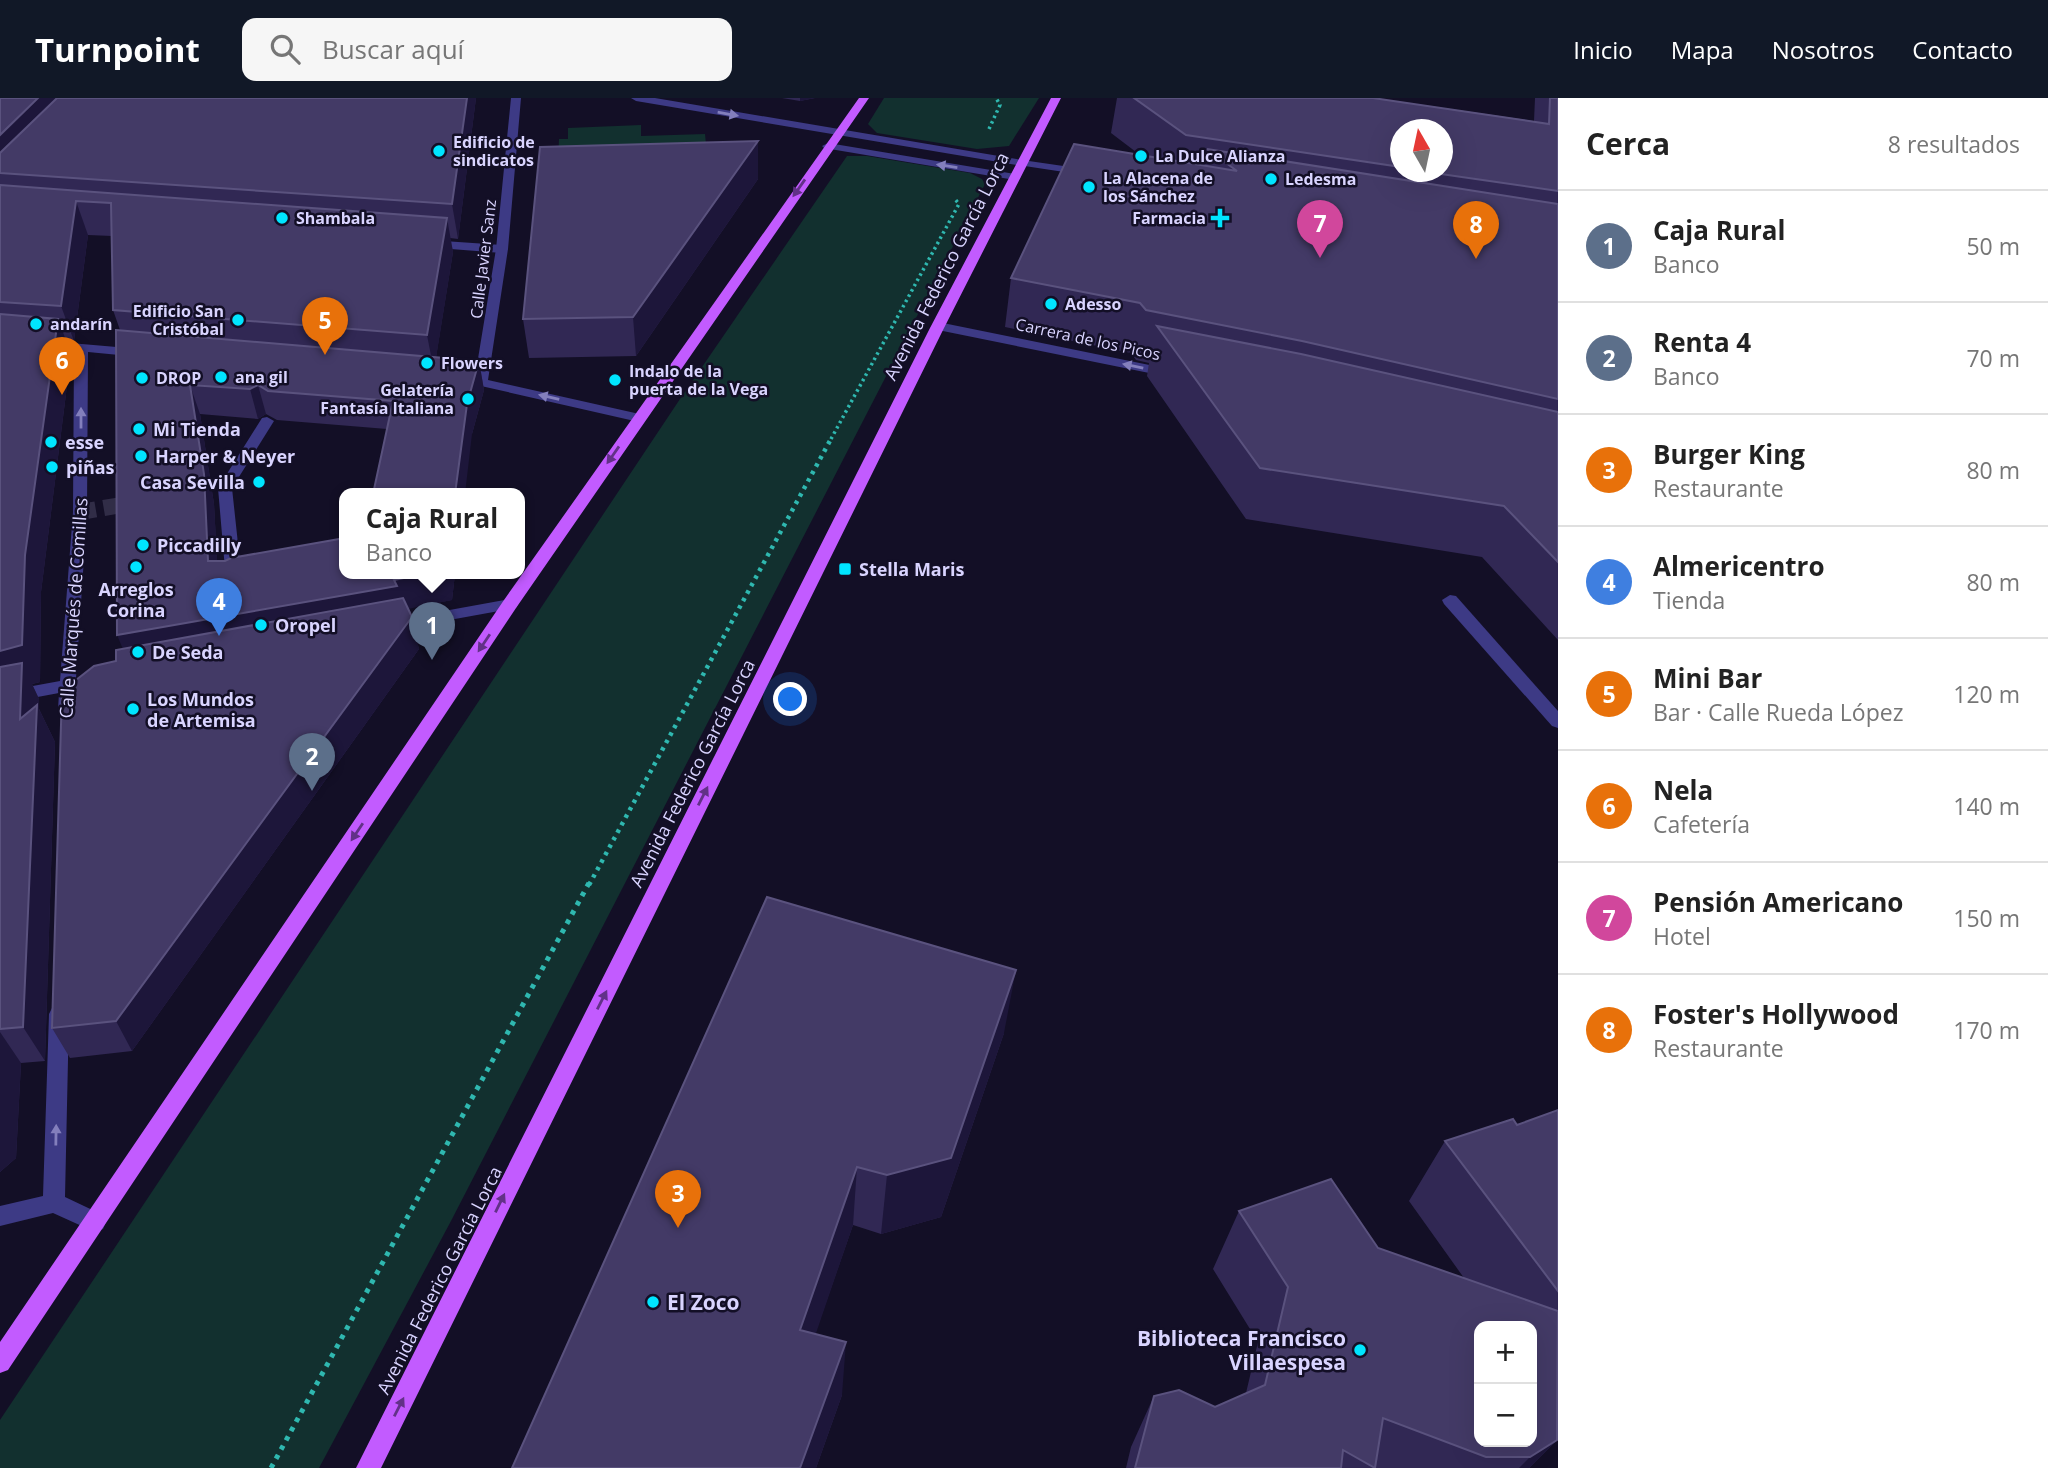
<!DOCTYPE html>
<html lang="es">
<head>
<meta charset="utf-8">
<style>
  body { margin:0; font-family:"Open Sans",sans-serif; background:#f6f6f6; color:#222 }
  .controls { position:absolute; right:21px; bottom:21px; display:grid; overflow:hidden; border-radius:14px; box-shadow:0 7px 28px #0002 }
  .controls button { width:63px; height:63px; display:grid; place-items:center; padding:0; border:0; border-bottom:2px solid #e0e0e0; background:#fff; color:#222; font:35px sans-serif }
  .compass { position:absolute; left:1390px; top:21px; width:63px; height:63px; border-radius:50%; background:#fff; box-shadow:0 7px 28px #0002; rotate:351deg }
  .you { position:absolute; left:791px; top:602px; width:24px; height:24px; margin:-18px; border:5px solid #fff; border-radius:50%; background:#1a73e8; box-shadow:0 0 0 10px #1a73e833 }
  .badge { display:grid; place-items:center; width:46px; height:46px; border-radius:50%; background:#111827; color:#fff; font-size:23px; font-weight:700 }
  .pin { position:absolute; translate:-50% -58px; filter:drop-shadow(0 2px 4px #0008) }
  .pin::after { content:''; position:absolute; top:37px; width:24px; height:21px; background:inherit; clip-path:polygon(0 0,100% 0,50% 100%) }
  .popup { position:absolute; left:339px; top:390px; width:186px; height:91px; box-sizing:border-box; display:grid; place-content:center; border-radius:14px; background:#fff; filter:drop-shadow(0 2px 5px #0005); font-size:23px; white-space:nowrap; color:#767676 }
  .popup b { font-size:26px; color:#222 }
  .popup::after { content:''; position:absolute; left:50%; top:100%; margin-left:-14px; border:14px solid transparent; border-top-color:#fff }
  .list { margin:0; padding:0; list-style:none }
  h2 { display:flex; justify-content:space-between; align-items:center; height:91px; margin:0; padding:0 28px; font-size:30px }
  h2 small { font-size:23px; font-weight:400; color:#767676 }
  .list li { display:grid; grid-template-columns:46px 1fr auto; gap:21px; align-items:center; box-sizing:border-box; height:112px; padding:0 28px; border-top:2px solid #e0e0e0 }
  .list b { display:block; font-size:26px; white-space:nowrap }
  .list p { margin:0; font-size:23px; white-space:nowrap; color:#767676 }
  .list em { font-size:23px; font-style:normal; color:#767676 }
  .icon { flex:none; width:38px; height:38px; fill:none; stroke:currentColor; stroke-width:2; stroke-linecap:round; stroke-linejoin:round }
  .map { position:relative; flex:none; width:1558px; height:1370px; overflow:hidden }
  header { display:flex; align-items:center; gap:42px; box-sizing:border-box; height:98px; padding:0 35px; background:#111827; color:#fff }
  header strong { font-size:33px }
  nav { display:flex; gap:38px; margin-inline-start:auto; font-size:24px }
  .search { width:490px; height:63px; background:#f6f6f6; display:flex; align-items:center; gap:18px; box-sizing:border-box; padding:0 24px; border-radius:14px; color:#767676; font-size:26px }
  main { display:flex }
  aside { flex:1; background:#fff }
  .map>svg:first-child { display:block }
  .green { fill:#12302f }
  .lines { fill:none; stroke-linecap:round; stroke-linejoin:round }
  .pedestrian-tunnel { stroke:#312d47; stroke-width:16; stroke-dasharray:16 8; stroke-linecap:butt }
  .path-far2 { stroke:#2fb8b0; stroke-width:3.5; stroke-dasharray:2.5 3.5; stroke-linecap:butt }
  .path-far1 { stroke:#2fb8b0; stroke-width:4.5; stroke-dasharray:3.5 5; stroke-linecap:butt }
  .path { stroke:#2fb8b0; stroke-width:5; stroke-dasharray:4.5 6; stroke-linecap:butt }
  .service { fill:#3d3a85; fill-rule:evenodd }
  .pedestrian { fill:#3d3a85; fill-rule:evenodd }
  .minor { fill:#3d3a85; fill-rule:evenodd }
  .tertiary { fill:#3d3a85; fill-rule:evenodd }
  .primary { fill:#c25bff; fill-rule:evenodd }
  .wall { fill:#312854; fill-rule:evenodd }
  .shaded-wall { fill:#1d163a }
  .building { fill:#433a66; stroke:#5a527e; stroke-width:2; fill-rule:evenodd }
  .oneway { fill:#837fbc }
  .oneway2 { fill:#623188 }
  .poi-dot { fill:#00e5ff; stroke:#130f26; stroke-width:2.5 }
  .labels { text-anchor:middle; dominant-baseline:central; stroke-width:5; stroke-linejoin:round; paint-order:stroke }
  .far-poi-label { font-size:16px; font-weight:bold; fill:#d9d4ff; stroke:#130f26; text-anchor:start }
  .far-street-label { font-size:16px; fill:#d9d4ff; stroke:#130f26 }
  .street-label { font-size:18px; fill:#d9d4ff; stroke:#130f26 }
  .poi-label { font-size:18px; font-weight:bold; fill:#d9d4ff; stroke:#130f26; text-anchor:start }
  .near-poi-label { font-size:21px; font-weight:bold; fill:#d9d4ff; stroke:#130f26; text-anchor:start }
</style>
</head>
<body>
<header>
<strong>Turnpoint</strong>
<div class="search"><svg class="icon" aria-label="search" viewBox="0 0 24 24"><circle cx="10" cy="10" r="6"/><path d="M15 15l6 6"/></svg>Buscar aquí</div>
<nav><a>Inicio</a><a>Mapa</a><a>Nosotros</a><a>Contacto</a></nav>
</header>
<main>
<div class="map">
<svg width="1558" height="1370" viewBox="0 0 1558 1370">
  <rect width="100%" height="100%" fill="#130f26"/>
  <g class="green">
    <path d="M884,0H1039L1009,48L977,51L877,35L868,26Z"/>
    <path d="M641,27V38L705,36L709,76L557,82L559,41H568V30Z"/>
    <path d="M847,58H867L970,75L982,81L985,86L451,1123L319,1370H0V1322L680,301Z"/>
  </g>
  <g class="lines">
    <path class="pedestrian-tunnel" d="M80,414L139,404"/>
    <g class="path-far2">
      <path d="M989,31L1000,7L996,0"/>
      <path d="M831,341L959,106L954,100"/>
    </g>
    <path class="path-far1" d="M589,787L832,339"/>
    <path class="path" d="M271,1370L589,785"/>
    <path class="service" d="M828,45L1015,76L1021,79L1015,82L824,50L822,48Z"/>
    <g class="pedestrian">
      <path d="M429,142L502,147L508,151L502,155L425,149L423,146Z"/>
      <path d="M267,319L274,323L232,390L242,483L234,488L226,483L218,390L262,320Z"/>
    </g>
    <g class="minor">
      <path d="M511,0H521L508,151L488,282L644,317V323L639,324L481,288L460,286L453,282L460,278L475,279L496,151Z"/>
      <path d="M631,0H655L1022,62L1028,65L1022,68L636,3Z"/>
      <path d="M70,245L140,251L147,255L140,259L88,254L87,414L76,580L84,586L76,592L74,612L66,618L58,612L59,595L0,606V594L60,583L73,414L74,253L63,249Z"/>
      <path d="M1450,497L1456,498L1558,613V630L1552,628L1444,506L1442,502Z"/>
      <path d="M510,501L516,502L518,506L516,510L389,533L381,528L389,523Z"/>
      <path d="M59,908L66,910L69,916L65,1099L103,1117L106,1124L103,1131L95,1134L53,1115L0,1128V1108L43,1098L49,916L52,910Z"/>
    </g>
    <g class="tertiary">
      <path d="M1022,62L1084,71L1090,74L1084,77L1018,67V63Z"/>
      <path d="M938,224L1169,271L1176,275L1169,279L933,231V225Z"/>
    </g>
    <g class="primary">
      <path d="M859,0H869L516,510L8,1272L0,1275V1244L504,502Z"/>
      <path d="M1051,0H1061L944,230L381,1370H356L930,230Z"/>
    </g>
  </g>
  <g class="wall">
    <path d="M0,0H476L458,141L450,140L453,154L436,259L479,263L484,292L472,336L387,331L277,322L266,316L258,321L200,316L214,406L217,463L345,476H455L452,502L408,510L419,551L132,953L70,960L52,930L116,563L123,551L120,232L113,212L112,138L88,137L74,243H66L71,256L41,494L40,584L32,586L39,601V611L55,644L45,963L21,965L16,1060L0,1074Z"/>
    <path d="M782,0H815L800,3Z"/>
    <path d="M1117,0H1373L1534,23L1535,0H1558V542L1482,459L1246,421L1147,278L1149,265L1136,262L1131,255L1005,229L1011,180L1140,57L1111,35ZM1401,32L1443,74H1401Z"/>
    <path d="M758,43V81L636,258L529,260L523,221Z"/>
    <path d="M1004,935L941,1119L881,1136L853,1127L815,1236L842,1297L816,1370H512Z"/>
    <path d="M1558,1012V1341L1529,1370H1126L1131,1349L1154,1298L1215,1309L1246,1295L1258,1244L1213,1171L1239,1113L1378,1150L1464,1180L1409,1103L1445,1043L1517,1027Z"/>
  </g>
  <g class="shaded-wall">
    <path d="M0,0H70L0,75Z"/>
    <path d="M467,0H476L458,141L452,106Z"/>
    <path d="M800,0H815L800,3Z"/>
    <path d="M758,43V81L636,258L633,219Z"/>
    <path d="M76,103L88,137L74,243L61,208Z"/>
    <path d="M447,120L453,154L434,273L427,237Z"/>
    <path d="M58,221L71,256L41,494L40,584L32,586L39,601V611L55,644L45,963L23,929L0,593V553L25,457Z"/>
    <path d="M479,263L484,292L472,336L465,396H455L467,306Z"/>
    <path d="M190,287L200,316L214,406L219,493L208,463Z"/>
    <path d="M258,287L266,316L258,321L250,291Z"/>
    <path d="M423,476H455L452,502L130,568L117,537Z"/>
    <path d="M412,519L419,551L132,953L116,923Z"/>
    <path d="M1016,872L1004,935L941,1119L881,1136L887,1077Z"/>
    <path d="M0,934L21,965L16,1060L0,1074Z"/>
    <path d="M857,1069L853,1127L799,1285L800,1232Z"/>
    <path d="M846,1244L842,1297L816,1370H800Z"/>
    <path d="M1557,1342L1529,1370H1519L1530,1359Z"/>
  </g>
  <g class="building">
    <path d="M0,0H38L0,37Z"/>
    <path d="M57,0H467L452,106L0,75V55Z"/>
    <path d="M1134,0H1373L1549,26L1550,0H1558V93L1427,74H1443V32H1401V69L1186,37Z"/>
    <path d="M758,43L633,219L523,221L540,49Z"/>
    <path d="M1074,46L1237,73L1207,51L1558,106V301L1302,243L1146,212L1140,205L1011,180Z"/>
    <path d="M0,87L447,120L427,237L113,212L111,105L76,103L61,208L0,204Z"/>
    <path d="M0,216L58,221L25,457L22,547L0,553Z"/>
    <path d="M1157,228L1301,256L1558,314V464L1504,408L1260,370Z"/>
    <path d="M116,232L479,263L467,306L455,396H373L393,303L268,293L258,287L250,291L190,287L204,376L208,463H225L231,460L345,440V476H423L394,482L397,488L117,537Z"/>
    <path d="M403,500L412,519L116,923L52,930L62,593L94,568L116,563V552Z"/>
    <path d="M22,565L20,621L37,607L23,929L0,931V569Z"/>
    <path d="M767,799L1016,872L951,1060L887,1077L857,1069L800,1232L846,1244L800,1370H512Z"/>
    <path d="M1558,1012V1193L1445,1043L1513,1021L1517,1027Z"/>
    <path d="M1331,1081L1378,1150L1558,1213L1557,1342L1530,1359H1486L1383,1320L1375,1370L1343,1352L1341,1370H1135L1154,1298L1179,1292L1215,1309L1265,1287L1288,1189L1239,1113ZM1479,1228H1532V1344H1479Z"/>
  </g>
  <defs><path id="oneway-solid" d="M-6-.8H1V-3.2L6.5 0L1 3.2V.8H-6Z" transform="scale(1.75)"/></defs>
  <g class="oneway">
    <use href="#oneway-solid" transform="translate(728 16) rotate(10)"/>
    <use href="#oneway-solid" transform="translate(947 68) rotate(-171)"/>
    <use href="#oneway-solid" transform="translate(1133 268) rotate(-168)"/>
    <use href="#oneway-solid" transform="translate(549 299) rotate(-167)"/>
    <use href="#oneway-solid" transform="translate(81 320) rotate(-90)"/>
    <use href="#oneway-solid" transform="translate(56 1037) rotate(-89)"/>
  </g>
  <g class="oneway2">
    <use href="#oneway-solid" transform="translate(799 90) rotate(125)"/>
    <use href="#oneway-solid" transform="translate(613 357) rotate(125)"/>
    <use href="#oneway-solid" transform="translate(484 545) rotate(124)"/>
    <use href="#oneway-solid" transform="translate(703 698) rotate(-63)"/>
    <use href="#oneway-solid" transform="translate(357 734) rotate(124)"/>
    <use href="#oneway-solid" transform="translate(602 902) rotate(-63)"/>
    <use href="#oneway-solid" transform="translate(500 1105) rotate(-64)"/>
    <use href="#oneway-solid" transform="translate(399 1309) rotate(-63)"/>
  </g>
  <g class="poi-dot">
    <circle cx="439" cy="53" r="7"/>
    <circle cx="1141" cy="58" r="7"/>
    <circle cx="1271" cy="81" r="7"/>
    <circle cx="1089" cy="89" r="7"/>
    <circle cx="282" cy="120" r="7"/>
    <path d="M1216.5 109.5h7v7h7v7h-7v7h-7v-7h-7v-7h7z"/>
    <circle cx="1051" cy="206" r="7"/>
    <circle cx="238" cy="222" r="7"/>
    <circle cx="36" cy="226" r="7"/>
    <circle cx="427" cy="265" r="7"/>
    <circle cx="221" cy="279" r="7"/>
    <circle cx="142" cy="280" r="7"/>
    <circle cx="615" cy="282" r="7"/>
    <circle cx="468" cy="301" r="7"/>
    <circle cx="139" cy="331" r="7"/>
    <circle cx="51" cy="344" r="7"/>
    <circle cx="141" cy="358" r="7"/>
    <circle cx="52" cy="369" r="7"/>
    <circle cx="259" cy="384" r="7"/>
    <circle cx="143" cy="447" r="7"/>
    <circle cx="136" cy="469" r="7"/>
    <rect x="838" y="464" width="14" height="14" rx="3.5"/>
    <circle cx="261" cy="527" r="7"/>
    <circle cx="138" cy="554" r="7"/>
    <circle cx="133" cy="611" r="7"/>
    <circle cx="653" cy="1204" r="7"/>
    <circle cx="1360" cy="1252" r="7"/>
  </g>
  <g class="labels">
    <g class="far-poi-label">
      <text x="453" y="44">Edificio de<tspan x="453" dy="18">sindicatos</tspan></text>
      <text x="1155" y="58">La Dulce Alianza</text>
      <text x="1103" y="80">La Alacena de<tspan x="1103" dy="18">los Sánchez</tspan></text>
      <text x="1285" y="81">Ledesma</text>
      <text x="296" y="120">Shambala</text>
      <text x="1206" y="120" text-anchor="end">Farmacia</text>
      <text x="1065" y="206">Adesso</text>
      <text x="224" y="213" text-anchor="end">Edificio San<tspan x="224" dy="18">Cristóbal</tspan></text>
      <text x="50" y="226">andarín</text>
      <text x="441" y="265">Flowers</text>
      <text x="629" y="273">Indalo de la<tspan x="629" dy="18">puerta de la Vega</tspan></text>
      <text x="235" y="279">ana gil</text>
      <text x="156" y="280">DROP</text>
      <text x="454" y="292" text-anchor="end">Gelatería<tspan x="454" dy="18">Fantasía Italiana</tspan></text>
    </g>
    <g class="far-street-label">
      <text transform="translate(483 161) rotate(-83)">Calle Javier Sanz</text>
      <text transform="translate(1088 241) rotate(12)">Carrera de los Picos</text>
    </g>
    <g class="street-label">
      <text transform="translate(946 168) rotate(-63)">Avenida Federico García Lorca</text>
      <text transform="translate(73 510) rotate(-86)">Calle Marqués de Comillas</text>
      <text transform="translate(692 675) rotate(-63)">Avenida Federico García Lorca</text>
      <text transform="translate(439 1182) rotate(-63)">Avenida Federico García Lorca</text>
    </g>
    <g class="poi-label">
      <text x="153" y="331">Mi Tienda</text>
      <text x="65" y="344">esse</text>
      <text x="155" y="358">Harper &amp; Neyer</text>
      <text x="66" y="369">piñas</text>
      <text x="245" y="384" text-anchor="end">Casa Sevilla</text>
      <text x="157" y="447">Piccadilly</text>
      <text x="859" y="471">Stella Maris</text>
      <text x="136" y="491" text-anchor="middle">Arreglos<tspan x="136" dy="21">Corina</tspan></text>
      <text x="275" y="527">Oropel</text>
      <text x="152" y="554">De Seda</text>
      <text x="147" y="601">Los Mundos<tspan x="147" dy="21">de Artemisa</tspan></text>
    </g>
    <g class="near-poi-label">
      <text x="667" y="1204">El Zoco</text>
      <text x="1346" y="1240" text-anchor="end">Biblioteca Francisco<tspan x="1346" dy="24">Villaespesa</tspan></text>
    </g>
  </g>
</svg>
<div class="controls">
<button>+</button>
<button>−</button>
</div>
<svg class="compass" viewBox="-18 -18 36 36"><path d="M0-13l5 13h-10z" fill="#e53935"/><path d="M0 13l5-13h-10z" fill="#767676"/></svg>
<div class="you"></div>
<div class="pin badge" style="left:432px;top:562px;background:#5c6f8a">1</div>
<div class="popup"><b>Caja Rural</b>Banco</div>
<div class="pin badge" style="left:312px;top:693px;background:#5c6f8a">2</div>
<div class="pin badge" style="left:678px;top:1130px;background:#e8710a">3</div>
<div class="pin badge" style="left:219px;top:538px;background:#3f7fe0">4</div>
<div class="pin badge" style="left:325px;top:257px;background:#e8710a">5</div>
<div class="pin badge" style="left:62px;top:297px;background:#e8710a">6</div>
<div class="pin badge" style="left:1320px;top:160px;background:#d1479c">7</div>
<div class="pin badge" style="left:1476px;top:161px;background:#e8710a">8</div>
</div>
<aside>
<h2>Cerca<small>8 resultados</small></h2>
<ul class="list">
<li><span class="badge" style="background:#5c6f8a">1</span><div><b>Caja Rural</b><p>Banco</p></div><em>50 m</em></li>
<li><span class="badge" style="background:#5c6f8a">2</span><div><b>Renta 4</b><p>Banco</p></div><em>70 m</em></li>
<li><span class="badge" style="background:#e8710a">3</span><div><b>Burger King</b><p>Restaurante</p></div><em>80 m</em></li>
<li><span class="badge" style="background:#3f7fe0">4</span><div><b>Almericentro</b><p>Tienda</p></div><em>80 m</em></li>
<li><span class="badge" style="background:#e8710a">5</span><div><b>Mini Bar</b><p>Bar · Calle Rueda López</p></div><em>120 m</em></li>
<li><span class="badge" style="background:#e8710a">6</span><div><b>Nela</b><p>Cafetería</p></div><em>140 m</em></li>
<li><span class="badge" style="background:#d1479c">7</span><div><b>Pensión Americano</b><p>Hotel</p></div><em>150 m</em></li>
<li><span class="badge" style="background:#e8710a">8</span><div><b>Foster's Hollywood</b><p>Restaurante</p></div><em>170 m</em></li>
</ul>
</aside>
</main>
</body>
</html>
